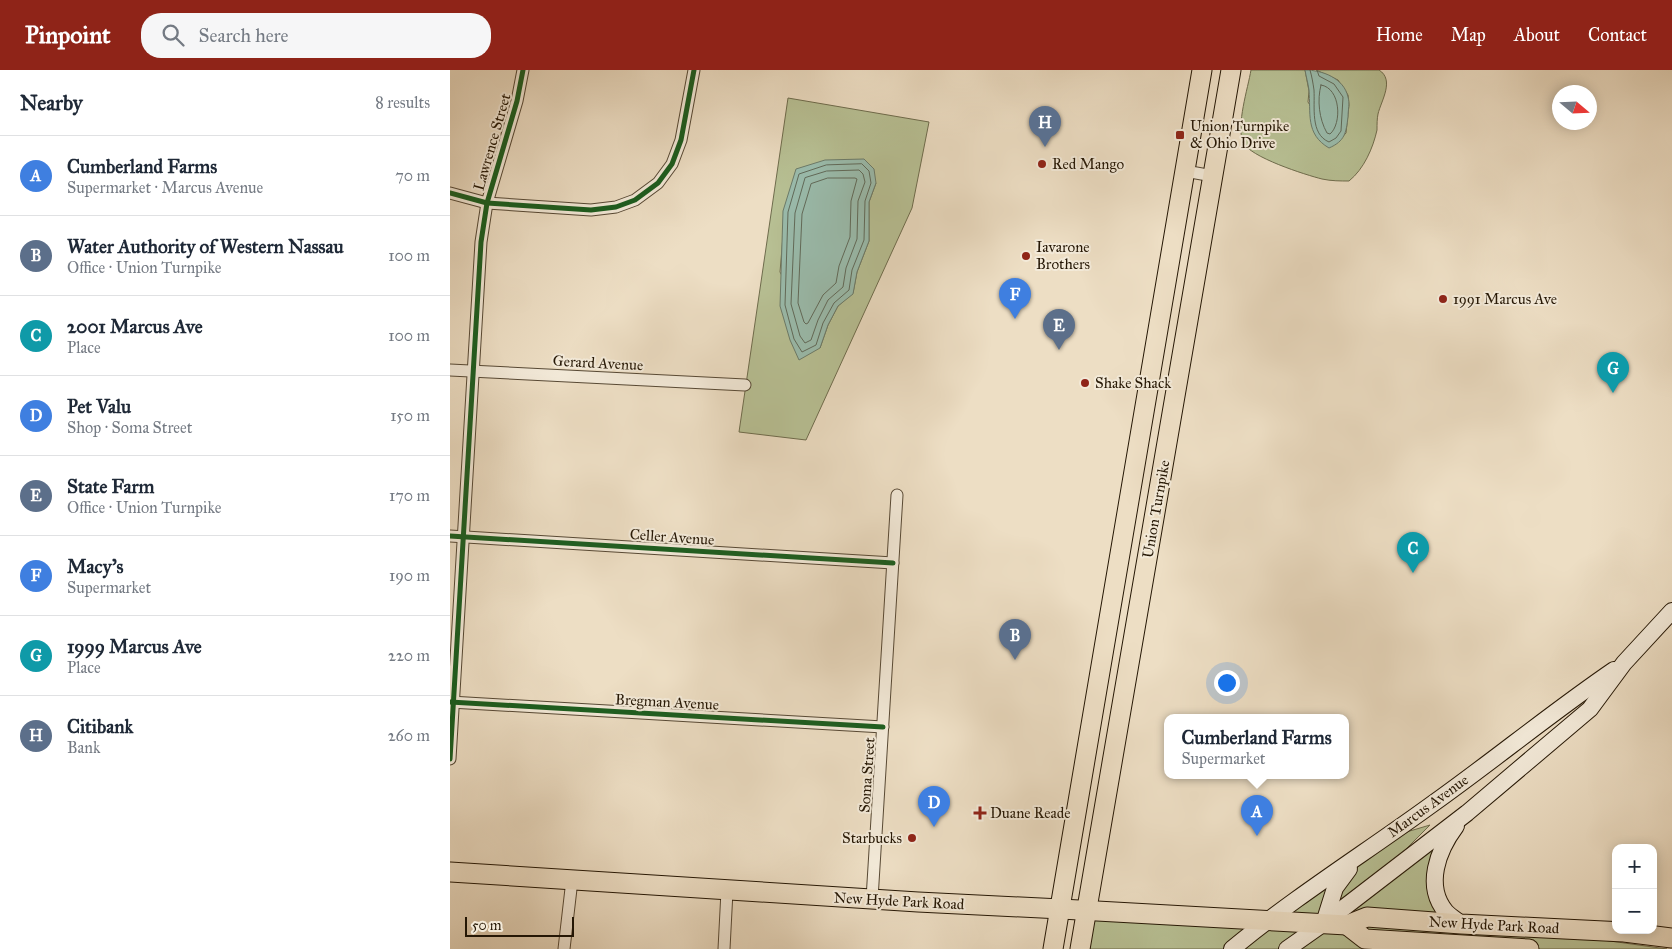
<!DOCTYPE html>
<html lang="en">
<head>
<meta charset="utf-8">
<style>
  body { margin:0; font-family:"IM FELL Great Primer",serif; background:#f6f6f7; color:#1f2937 }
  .controls { position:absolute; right:15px; bottom:15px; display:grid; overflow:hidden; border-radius:10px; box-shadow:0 2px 12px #0003 }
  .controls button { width:45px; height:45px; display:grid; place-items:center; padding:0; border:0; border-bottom:1px solid #e0e1e3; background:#fff; color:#1f2937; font:25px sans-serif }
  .compass { position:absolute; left:1102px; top:15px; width:45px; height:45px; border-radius:50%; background:#fff; box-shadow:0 2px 12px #0003; rotate:109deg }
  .scale { position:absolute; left:15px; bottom:12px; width:109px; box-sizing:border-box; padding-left:5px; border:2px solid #251705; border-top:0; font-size:14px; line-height:18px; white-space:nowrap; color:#251705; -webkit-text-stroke:4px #f3ead9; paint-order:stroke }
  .you { position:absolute; left:776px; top:612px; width:18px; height:18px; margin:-12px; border:4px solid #fff; border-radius:50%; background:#1a73e8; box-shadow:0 0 0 8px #1a73e833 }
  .badge { display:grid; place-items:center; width:32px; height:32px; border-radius:50%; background:#8f2418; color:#fff; font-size:16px; font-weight:700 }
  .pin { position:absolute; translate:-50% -41px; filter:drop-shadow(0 1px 2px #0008) }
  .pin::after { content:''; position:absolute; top:26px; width:18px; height:15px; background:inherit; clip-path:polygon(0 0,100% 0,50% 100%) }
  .popup { position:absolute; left:714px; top:644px; width:185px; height:65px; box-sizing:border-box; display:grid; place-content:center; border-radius:10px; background:#fff; filter:drop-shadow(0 1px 4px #0005); font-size:16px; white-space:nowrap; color:#747a83 }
  .popup b { font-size:19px; color:#1f2937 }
  .popup::after { content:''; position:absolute; left:50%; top:100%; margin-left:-10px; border:10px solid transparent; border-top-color:#fff }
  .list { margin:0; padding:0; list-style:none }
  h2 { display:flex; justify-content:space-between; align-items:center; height:65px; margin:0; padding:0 20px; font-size:21px }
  h2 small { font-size:16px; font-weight:400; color:#747a83 }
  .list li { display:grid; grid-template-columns:32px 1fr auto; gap:15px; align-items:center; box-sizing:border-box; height:80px; padding:0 20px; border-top:1px solid #e0e1e3 }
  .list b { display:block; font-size:19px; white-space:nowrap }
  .list p { margin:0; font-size:16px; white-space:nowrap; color:#747a83 }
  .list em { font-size:16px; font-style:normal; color:#747a83 }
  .icon { flex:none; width:28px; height:28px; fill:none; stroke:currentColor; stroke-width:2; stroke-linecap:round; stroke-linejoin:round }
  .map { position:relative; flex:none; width:1222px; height:879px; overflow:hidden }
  header { display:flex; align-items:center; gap:30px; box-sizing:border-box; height:70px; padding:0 25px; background:#8f2418; color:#fff }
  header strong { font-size:24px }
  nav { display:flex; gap:28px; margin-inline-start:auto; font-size:18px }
  .search { width:350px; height:45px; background:#f6f6f7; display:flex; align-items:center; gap:12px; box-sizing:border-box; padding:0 18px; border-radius:20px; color:#747a83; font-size:19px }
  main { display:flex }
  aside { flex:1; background:#fff }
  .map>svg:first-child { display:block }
  .green { fill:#b8c195; stroke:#6e6c4d; fill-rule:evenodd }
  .water { fill:#9abdae; stroke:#6b7b6a }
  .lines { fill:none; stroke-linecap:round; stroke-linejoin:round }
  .shore { stroke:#606a5a; stroke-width:1 }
  .street-casing { stroke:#574935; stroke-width:13 }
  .secondary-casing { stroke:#251705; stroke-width:18 }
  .primary-casing { stroke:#251705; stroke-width:21 }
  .street { stroke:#f3ead9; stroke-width:11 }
  .secondary { stroke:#f3ead9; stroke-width:16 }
  .primary { stroke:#eddec4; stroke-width:19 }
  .cycleway-casing { stroke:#f3ead9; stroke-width:8 }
  .cycleway { stroke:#1b5e20; stroke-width:5 }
  .poi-dot { fill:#8f2418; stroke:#f3ead9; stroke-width:2 }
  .labels { text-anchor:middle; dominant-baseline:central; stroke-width:4; stroke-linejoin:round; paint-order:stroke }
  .poi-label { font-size:15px; fill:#251705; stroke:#f3ead9; text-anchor:start }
  .street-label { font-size:15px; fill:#251705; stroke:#f3ead9 }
</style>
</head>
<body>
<header>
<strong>Pinpoint</strong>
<div class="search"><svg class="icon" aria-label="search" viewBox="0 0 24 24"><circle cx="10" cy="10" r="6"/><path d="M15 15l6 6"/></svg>Search here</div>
<nav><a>Home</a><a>Map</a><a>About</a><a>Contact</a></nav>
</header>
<main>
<aside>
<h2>Nearby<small>8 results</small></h2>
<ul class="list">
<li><span class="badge" style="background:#3f7fe0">A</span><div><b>Cumberland Farms</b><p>Supermarket · Marcus Avenue</p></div><em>70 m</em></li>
<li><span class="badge" style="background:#5c6f8a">B</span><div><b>Water Authority of Western Nassau</b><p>Office · Union Turnpike</p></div><em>100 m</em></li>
<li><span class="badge" style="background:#0f9aa8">C</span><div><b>2001 Marcus Ave</b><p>Place</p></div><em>100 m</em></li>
<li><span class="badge" style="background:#3f7fe0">D</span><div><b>Pet Valu</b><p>Shop · Soma Street</p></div><em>150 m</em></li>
<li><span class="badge" style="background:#5c6f8a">E</span><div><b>State Farm</b><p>Office · Union Turnpike</p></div><em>170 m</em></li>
<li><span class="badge" style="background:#3f7fe0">F</span><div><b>Macy's</b><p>Supermarket</p></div><em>190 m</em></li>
<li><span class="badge" style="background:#0f9aa8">G</span><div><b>1999 Marcus Ave</b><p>Place</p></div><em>220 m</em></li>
<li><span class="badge" style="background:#5c6f8a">H</span><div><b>Citibank</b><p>Bank</p></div><em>260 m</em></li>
</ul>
</aside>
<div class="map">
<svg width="1222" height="879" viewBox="0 0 1222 879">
  <rect width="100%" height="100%" fill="#eddec4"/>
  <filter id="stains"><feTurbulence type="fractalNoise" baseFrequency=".004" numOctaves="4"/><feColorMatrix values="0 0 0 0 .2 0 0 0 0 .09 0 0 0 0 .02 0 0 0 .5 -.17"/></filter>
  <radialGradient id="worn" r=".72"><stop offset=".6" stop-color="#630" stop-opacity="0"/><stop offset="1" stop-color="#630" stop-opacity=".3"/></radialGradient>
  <g class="green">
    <path d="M801,0H855L859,21L858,32L885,75L896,63L899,35L898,25L888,10L866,0H929C945,10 931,31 928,44C927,49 927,54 927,60C923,78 914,99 899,111C891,111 881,111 872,109C856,105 799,87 793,72C786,55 798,18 801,0Z"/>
    <path d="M338,28L479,52L462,138L356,370L289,362ZM426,113L419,132V171L407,202L403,223L388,236L378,255L370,278L330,202L333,166Z"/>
    <path d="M1017,743L984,816L1011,854L1153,870L1217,879H630L637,841L818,850L933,769L980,755L914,821Z"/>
  </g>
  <g class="water">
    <path d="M855,0C872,0 894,8 898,27C900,33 898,40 898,47C896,63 895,71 879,78C855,64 861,43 859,20C858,13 856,6 855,0Z"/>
    <path d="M414,89L424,99L426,113L419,132V171L407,202L403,224L388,236L378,255L370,278L349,290L340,270L330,236L333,141L346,99L375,90Z"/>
  </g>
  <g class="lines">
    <g class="shore">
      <path d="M860,0C862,7 863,13 864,20C865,37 860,64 879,72L886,68L891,61L893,27L884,14L869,6L867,0"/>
      <path d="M871,15C891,18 892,54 880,64L877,63C869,49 867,30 871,15Z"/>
      <path d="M412,94L419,101L421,113L415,131L414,170L402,200L399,220L384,233L373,253L366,275L352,282L344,269L335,235L338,142L349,104L376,95Z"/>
      <path d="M377,101L409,100L413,104L415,112L408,131L407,169L396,198L393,217L378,230L368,250L361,270L355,273L350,266L341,234L345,143L355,108Z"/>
      <path d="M378,108H405L407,109L401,131L400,167L389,196L386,213L373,225L358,253L356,254L354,252L348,233L352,144L361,114Z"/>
    </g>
    <g class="street-casing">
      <g id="street">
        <path d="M735,101L763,106"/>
        <path d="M0,123L37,133L141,140L166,137L185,130L208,113L222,94L231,70L244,0"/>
        <path d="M0,300L295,315"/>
        <path d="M0,466L443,493"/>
        <path d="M0,632L433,657"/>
        <path d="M0,689L31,172L37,133L67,31L73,0"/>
        <path d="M422,829L447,425"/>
        <path d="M114,879L122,810"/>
        <path d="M274,879L277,821"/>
      </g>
    </g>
    <g class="secondary-casing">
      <g id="secondary">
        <path d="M1006,756C988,780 974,816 996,842C1000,846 1006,850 1011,854"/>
        <path d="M874,853L885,818L899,799"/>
        <path d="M782,879C845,827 915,783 981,735C1043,691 1101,643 1164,600"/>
        <path d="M837,879L874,853L1017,743L1140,639L1174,593L1222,541"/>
      </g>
    </g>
    <g class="primary-casing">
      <g id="primary">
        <path d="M0,802L468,832L611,839L897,855L917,847L1011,854L1174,862L1222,868"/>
        <path d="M897,855L915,869L1079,879"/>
        <path d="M603,879L752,0"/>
        <path d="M630,879L781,0"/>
      </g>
    </g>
    <use href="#street" class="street"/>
    <use href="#secondary" class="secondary"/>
    <use href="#primary" class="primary"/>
    <g class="cycleway-casing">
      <g id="cycleway">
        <path d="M0,123L37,133L141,140L166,137L185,130L208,113L222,94L231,70L244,0"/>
        <path d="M0,466L443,493"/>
        <path d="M0,632L433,657"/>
        <path d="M0,689L31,172L37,133L67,31L73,0"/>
      </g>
    </g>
    <use href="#cycleway" class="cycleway"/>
  </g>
  <g class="poi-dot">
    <rect x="725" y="60" width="10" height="10" rx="2.5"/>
    <circle cx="592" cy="94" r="5"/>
    <circle cx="576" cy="186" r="5"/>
    <circle cx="993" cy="229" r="5"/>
    <circle cx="635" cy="313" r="5"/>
    <path d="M527.5 735.5h5v5h5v5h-5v5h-5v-5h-5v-5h5z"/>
    <circle cx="462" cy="768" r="5"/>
  </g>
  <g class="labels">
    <g class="poi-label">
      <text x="740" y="56">Union Turnpike<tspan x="740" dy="17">&amp; Ohio Drive</tspan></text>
      <text x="602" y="94">Red Mango</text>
      <text x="586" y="177">Iavarone<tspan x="586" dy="17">Brothers</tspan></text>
      <text x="1003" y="229">1991 Marcus Ave</text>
      <text x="645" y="313">Shake Shack</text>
      <text x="540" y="743">Duane Reade</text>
      <text x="452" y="768" text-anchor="end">Starbucks</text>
    </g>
    <g class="street-label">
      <text transform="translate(42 72) rotate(-74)">Lawrence Street</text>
      <text transform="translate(148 293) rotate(3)">Gerard Avenue</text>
      <text transform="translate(706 439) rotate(-80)">Union Turnpike</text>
      <text transform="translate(222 467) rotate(4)">Celler Avenue</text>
      <text transform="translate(217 632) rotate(3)">Bregman Avenue</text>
      <text transform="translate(417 705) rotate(-86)">Soma Street</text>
      <text transform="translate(978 736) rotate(-36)">Marcus Avenue</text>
      <text transform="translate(449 831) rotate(3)">New Hyde Park Road</text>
      <text transform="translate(1044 855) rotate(3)">New Hyde Park Road</text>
    </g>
  </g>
  <rect width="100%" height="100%" filter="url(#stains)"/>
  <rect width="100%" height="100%" fill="url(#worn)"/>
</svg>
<div class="controls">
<button>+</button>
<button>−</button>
</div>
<svg class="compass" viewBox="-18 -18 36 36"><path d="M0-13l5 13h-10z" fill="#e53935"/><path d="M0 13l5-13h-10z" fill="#747a83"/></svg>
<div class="scale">50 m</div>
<div class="you"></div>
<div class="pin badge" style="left:807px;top:766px;background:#3f7fe0">A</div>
<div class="popup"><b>Cumberland Farms</b>Supermarket</div>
<div class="pin badge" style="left:565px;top:590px;background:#5c6f8a">B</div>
<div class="pin badge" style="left:963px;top:503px;background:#0f9aa8">C</div>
<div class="pin badge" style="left:484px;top:757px;background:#3f7fe0">D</div>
<div class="pin badge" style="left:609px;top:280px;background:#5c6f8a">E</div>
<div class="pin badge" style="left:565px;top:249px;background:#3f7fe0">F</div>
<div class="pin badge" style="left:1163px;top:323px;background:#0f9aa8">G</div>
<div class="pin badge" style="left:595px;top:77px;background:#5c6f8a">H</div>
</div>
</main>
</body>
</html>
